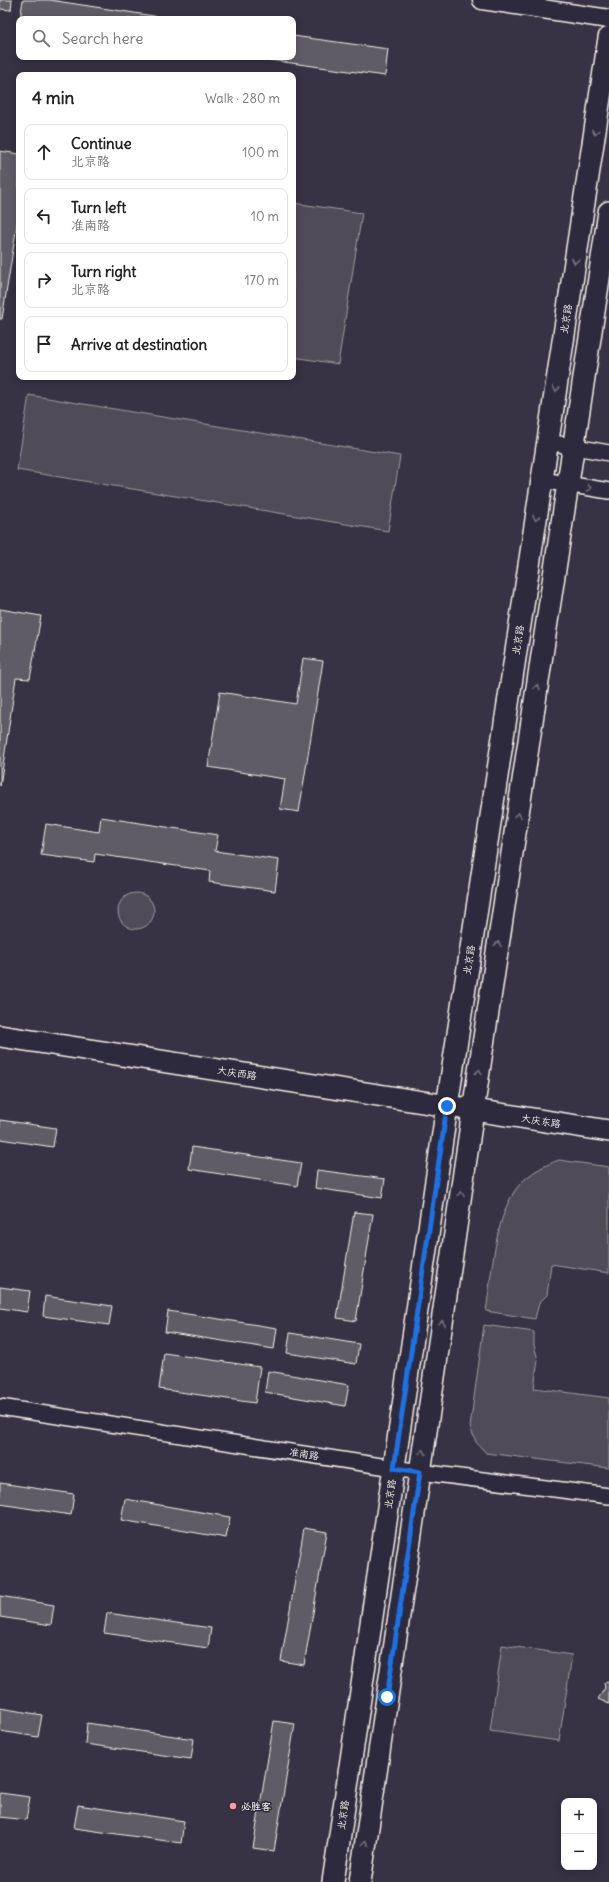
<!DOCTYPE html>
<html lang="en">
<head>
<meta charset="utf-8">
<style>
  body { margin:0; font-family:Delius,"LXGW WenKai TC",sans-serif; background:#f6f6f6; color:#222 }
  .controls { position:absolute; right:12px; bottom:12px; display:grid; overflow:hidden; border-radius:8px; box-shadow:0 2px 10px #0003 }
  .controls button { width:36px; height:36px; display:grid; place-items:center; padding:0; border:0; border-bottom:1px solid #e0e0e0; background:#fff; color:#222; font:20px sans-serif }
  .stop { position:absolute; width:12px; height:12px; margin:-9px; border:3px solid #1a73e8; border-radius:50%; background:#fff }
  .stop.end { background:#1a73e8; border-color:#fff; box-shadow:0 1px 4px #0008 }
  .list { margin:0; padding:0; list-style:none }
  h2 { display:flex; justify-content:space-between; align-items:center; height:52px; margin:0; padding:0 16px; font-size:17px }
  h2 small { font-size:13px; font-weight:400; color:#767676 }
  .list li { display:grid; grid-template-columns:26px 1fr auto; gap:12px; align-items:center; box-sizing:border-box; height:56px; margin:0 8px 8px; padding:0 8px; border:1px solid #e0e0e0; border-radius:8px }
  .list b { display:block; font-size:15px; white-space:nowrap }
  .list p { margin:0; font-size:13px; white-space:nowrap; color:#767676 }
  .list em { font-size:13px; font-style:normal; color:#767676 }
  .icon { flex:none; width:22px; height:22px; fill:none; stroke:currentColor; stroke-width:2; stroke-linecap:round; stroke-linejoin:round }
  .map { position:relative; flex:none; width:609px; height:1882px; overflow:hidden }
  .search { position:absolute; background:#fff; box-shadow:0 2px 10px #0003; left:16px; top:16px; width:280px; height:44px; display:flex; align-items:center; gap:10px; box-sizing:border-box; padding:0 14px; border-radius:8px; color:#767676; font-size:15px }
  .panel { position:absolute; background:#fff; box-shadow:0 2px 10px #0003; left:16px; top:72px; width:280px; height:308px; border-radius:8px }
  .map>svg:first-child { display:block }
  .green { fill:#504b59; stroke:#a29ea0 }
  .building { fill:#5f5c67; stroke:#f4f1e8 }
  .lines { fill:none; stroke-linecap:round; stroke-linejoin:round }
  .minor-casing { stroke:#f4f1e8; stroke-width:18 }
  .tertiary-casing { stroke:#f4f1e8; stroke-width:21 }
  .secondary-casing { stroke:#f4f1e8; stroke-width:24 }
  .minor { stroke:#2f2a3d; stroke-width:15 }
  .tertiary { stroke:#2f2a3d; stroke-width:18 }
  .secondary { stroke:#2f2a3d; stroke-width:21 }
  .oneway { stroke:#747079 }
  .route { stroke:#1a73e8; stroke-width:5 }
  .poi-dot { fill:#ff9aa2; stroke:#2f2a3d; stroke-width:1.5 }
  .labels { text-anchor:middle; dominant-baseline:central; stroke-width:3; stroke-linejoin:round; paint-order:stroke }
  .street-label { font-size:10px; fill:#f4f1e8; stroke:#2f2a3d }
  .poi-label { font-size:10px; font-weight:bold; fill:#f4f1e8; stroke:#2f2a3d; text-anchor:start }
</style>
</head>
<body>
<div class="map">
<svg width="609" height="1882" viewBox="0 0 609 1882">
  <rect width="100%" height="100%" fill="#373244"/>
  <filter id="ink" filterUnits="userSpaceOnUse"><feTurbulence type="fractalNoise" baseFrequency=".025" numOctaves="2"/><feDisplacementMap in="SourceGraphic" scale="8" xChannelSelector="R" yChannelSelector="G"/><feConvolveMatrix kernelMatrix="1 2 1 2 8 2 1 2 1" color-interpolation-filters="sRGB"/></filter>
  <g filter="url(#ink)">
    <g class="green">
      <path d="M293,203L362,213L338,364L293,357Z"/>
      <path d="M29,395L400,456L388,531L17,470Z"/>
      <circle cx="136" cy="911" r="18"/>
      <path d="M559,1160L609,1167V1273L551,1264L547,1295L539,1303L535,1319L486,1311C492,1274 494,1224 514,1192C524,1176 542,1166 559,1160Z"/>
      <path d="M484,1325L534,1332V1345L538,1360L534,1388L609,1398V1468L486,1453L476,1442L470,1427Z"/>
      <path d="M502,1645L572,1655L559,1741L490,1731Z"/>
    </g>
    <g class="building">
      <path d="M0,0H12L11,10L0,9Z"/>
      <path d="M23,0H50L173,19H20Z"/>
      <path d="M293,36L388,49L385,76L248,57H293Z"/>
      <path d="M0,151L19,154V212L2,319H0Z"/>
      <path d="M0,609L41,616L30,679L16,678L0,786Z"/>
      <path d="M303,658L323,661L299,812L280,809L285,779L208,767L220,692L296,704Z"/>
      <path d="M101,817L218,835L215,851L279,860L275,891L209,882L210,871L95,854L94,862L41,855L46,824L99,832Z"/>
      <path d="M0,1120L56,1128L53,1147L0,1139Z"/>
      <path d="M192,1147L301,1163L297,1186L189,1169Z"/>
      <path d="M317,1170L385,1179L382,1198L315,1188Z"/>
      <path d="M354,1212L373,1214L356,1321L337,1318Z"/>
      <path d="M0,1287L30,1291L27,1312L0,1308Z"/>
      <path d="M45,1296L112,1306L109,1325L43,1316Z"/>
      <path d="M168,1311L277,1328L274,1349L165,1332Z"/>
      <path d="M290,1333L359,1344L356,1364L287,1353Z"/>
      <path d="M164,1353L260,1367L255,1403L159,1389Z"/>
      <path d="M268,1371L349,1385L345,1406L265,1392Z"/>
      <path d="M0,1483L74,1494L71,1515L0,1504Z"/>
      <path d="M125,1499L230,1517L226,1538L121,1520Z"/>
      <path d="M304,1528L327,1532L304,1665L281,1661Z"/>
      <path d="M0,1596L54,1605L51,1625L0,1617Z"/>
      <path d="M107,1613L211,1628L208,1648L104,1633Z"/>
      <path d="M607,1681L609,1682V1704L598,1699L605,1688L604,1683Z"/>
      <path d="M0,1708L42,1715L38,1737L0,1731Z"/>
      <path d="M274,1721L295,1724L274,1851L253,1848Z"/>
      <path d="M87,1723L194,1739L191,1759L85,1744Z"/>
      <path d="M0,1793L30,1797L26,1820L0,1817Z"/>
      <path d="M78,1805L184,1821L181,1843L74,1828Z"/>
    </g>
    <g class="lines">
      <g class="minor-casing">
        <g id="minor">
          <path d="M548,442L609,453"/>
          <path d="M542,480L609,491"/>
          <path d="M0,1407L420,1472L609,1496"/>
        </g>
      </g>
      <g class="tertiary-casing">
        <path id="tertiary" d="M482,0L609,19"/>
      </g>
      <g class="secondary-casing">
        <g id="secondary">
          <path d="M0,1036L609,1131"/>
          <path d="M333,1882L447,1106L609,38"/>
          <path d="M360,1882L473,1111L609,212"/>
        </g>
      </g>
      <use href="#minor" class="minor"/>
      <use href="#tertiary" class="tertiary"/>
      <use href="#secondary" class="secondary"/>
    </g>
    <defs><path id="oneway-chevron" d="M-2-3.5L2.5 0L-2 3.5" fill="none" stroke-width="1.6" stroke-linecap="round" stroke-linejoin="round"/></defs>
    <g class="oneway">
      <use href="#oneway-chevron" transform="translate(595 132) rotate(99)"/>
      <use href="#oneway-chevron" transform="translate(575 261) rotate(99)"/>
      <use href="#oneway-chevron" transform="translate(556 389) rotate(99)"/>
      <use href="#oneway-chevron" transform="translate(589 488) rotate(10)"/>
      <use href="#oneway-chevron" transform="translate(536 518) rotate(99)"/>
      <use href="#oneway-chevron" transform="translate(537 687) rotate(-81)"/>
      <use href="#oneway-chevron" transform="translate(518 815) rotate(-81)"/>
      <use href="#oneway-chevron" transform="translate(498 944) rotate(-81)"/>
      <use href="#oneway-chevron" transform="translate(479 1072) rotate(-81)"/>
      <use href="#oneway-chevron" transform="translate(461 1194) rotate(-82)"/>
      <use href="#oneway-chevron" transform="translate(442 1323) rotate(-82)"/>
      <use href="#oneway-chevron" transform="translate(423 1452) rotate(-81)"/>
      <use href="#oneway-chevron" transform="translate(365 1843) rotate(-82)"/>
    </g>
  </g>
  <g class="lines" filter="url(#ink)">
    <path class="route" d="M387,1697L420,1472L394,1468L447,1106"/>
  </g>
  <circle class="poi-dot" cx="233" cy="1806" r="4"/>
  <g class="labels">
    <g class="street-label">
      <text transform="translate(566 319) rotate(-81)">北京路</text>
      <text transform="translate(518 640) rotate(-81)">北京路</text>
      <text transform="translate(469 960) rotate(-81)">北京路</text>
      <text transform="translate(237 1073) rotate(9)">大庆西路</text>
      <text transform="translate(541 1121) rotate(9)">大庆东路</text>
      <text transform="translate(304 1454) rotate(9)">准南路</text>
      <text transform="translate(390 1494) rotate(-82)">北京路</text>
      <text transform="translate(343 1815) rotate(-82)">北京路</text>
    </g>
    <g class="poi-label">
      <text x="241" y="1806">必胜客</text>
    </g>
  </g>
</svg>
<div class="controls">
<button>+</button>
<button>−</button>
</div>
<div class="stop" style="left:387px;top:1697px"></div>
<div class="stop end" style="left:447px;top:1106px"></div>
<div class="search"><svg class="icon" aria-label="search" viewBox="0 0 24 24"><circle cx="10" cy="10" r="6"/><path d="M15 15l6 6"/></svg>Search here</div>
<section class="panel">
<h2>4 min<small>Walk · 280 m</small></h2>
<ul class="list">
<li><svg class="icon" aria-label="ahead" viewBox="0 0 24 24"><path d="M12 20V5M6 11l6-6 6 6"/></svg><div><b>Continue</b><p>北京路</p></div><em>100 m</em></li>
<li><svg class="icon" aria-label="left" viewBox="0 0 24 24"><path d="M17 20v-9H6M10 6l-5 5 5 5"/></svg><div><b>Turn left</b><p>准南路</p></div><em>10 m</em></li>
<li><svg class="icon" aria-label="right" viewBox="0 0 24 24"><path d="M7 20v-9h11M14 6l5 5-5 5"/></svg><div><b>Turn right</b><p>北京路</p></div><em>170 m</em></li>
<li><svg class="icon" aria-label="arrive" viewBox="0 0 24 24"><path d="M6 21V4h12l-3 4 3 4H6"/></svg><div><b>Arrive at destination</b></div></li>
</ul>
</section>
</div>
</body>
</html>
